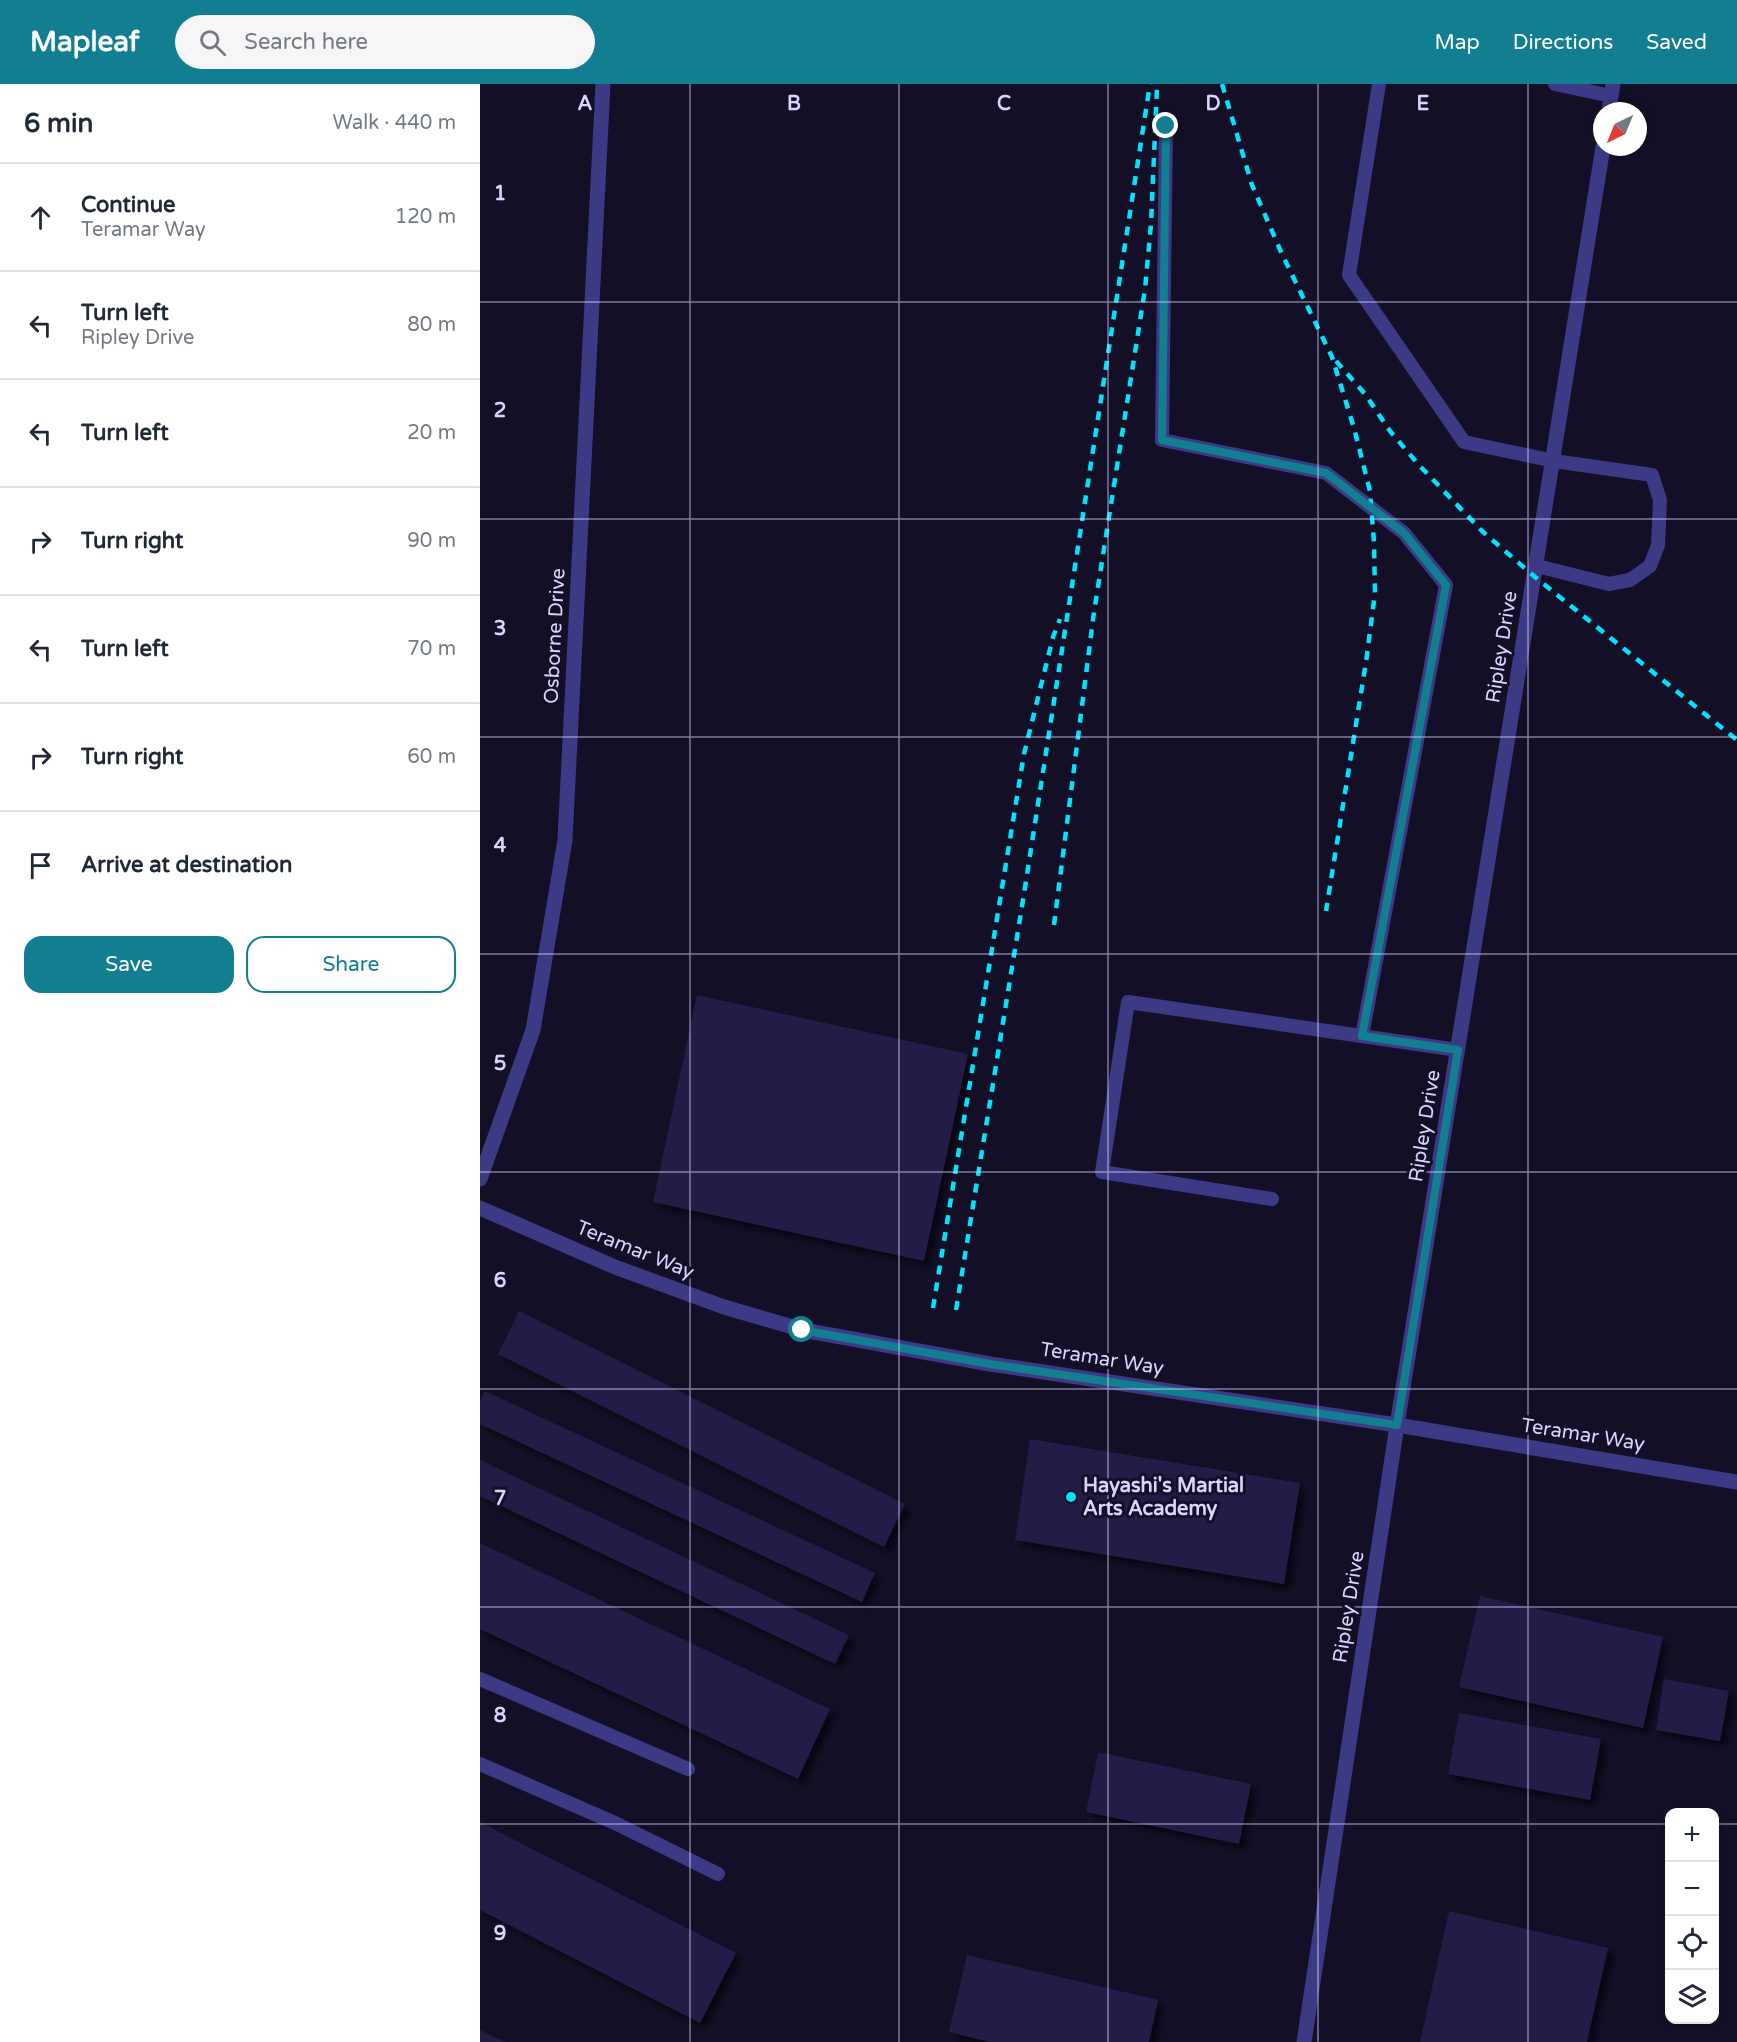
<!DOCTYPE html>
<html lang="en">
<head>
<meta charset="utf-8">
<style>
  body { margin:0; font-family:"Varela Round",sans-serif; background:#f6f6f7; color:#1f2937 }
  .controls { position:absolute; right:18px; bottom:18px; display:grid; overflow:hidden; border-radius:12px; box-shadow:0 3px 9px #0003 }
  .controls button { width:54px; height:54px; display:grid; place-items:center; padding:0; border:0; border-bottom:2px solid #e0e1e3; background:#fff; color:#1f2937; font:30px sans-serif }
  .compass { position:absolute; left:1113px; top:18px; width:54px; height:54px; border-radius:50%; background:#fff; box-shadow:0 3px 9px #0003; rotate:223deg }
  .stop { position:absolute; width:18px; height:18px; margin:-14px; border:4px solid #117e91; border-radius:50%; background:#fff }
  .stop.end { background:#117e91; border-color:#fff; box-shadow:0 2px 6px #0008 }
  .list { margin:0; padding:0; list-style:none }
  h2 { display:flex; justify-content:space-between; align-items:center; height:78px; margin:0; padding:0 24px; font-size:26px }
  h2 small { font-size:20px; font-weight:400; color:#747a83 }
  .list li { display:grid; grid-template-columns:39px 1fr auto; gap:18px; align-items:center; box-sizing:border-box; height:108px; padding:0 24px; border-top:2px solid #e0e1e3 }
  .list b { display:block; font-size:22px; white-space:nowrap }
  .list p { margin:0; font-size:20px; white-space:nowrap; color:#747a83 }
  .list em { font-size:20px; font-style:normal; color:#747a83 }
  .actions { display:flex; gap:12px; padding:18px 24px }
  .actions a { flex:1; padding:14px 0; border:2px solid #117e91; border-radius:18px; text-align:center; font-size:21px; color:#117e91 }
  .actions .main { background:#117e91; color:#fff }
  .icon { flex:none; width:33px; height:33px; fill:none; stroke:currentColor; stroke-width:2; stroke-linecap:round; stroke-linejoin:round }
  .map { position:relative; flex:none; width:1257px; height:1958px; overflow:hidden }
  header { display:flex; align-items:center; gap:36px; box-sizing:border-box; height:84px; padding:0 30px; background:#117e91; color:#fff }
  header strong { font-size:28px }
  nav { display:flex; gap:33px; margin-inline-start:auto; font-size:21px }
  .search { width:420px; height:54px; background:#f6f6f7; display:flex; align-items:center; gap:15px; box-sizing:border-box; padding:0 21px; border-radius:33px; color:#747a83; font-size:22px }
  main { display:flex }
  aside { flex:1; background:#fff }
  .map>svg:first-child { display:block }
  .building { fill:#241b47; filter:url(#shadow) }
  .lines { fill:none; stroke-linecap:round; stroke-linejoin:round }
  .lane { stroke:#3d3a85; stroke-width:14 }
  .street { stroke:#3d3a85; stroke-width:15 }
  .rail { stroke:#00e5ff; stroke-width:4.5; stroke-dasharray:9 8; stroke-linecap:butt }
  .route { stroke:#117e91; stroke-width:8 }
  .grid { fill:none; stroke:#d9d4ff; stroke-width:1.5; stroke-opacity:0.55 }
  .poi-dot { fill:#00e5ff; stroke:#130f26; stroke-width:2 }
  .labels { text-anchor:middle; dominant-baseline:central; stroke-width:6; stroke-linejoin:round; paint-order:stroke }
  .street-label { font-size:20px; fill:#d9d4ff; stroke:#130f26 }
  .poi-label { font-size:20px; font-weight:bold; fill:#d9d4ff; stroke:#130f26; text-anchor:start }
  .grid-label { font-size:20px; text-anchor:middle; font-weight:bold; fill:#d9d4ff; stroke:#130f26; stroke-width:6; stroke-linejoin:round; paint-order:stroke }
</style>
</head>
<body>
<header>
<strong>Mapleaf</strong>
<div class="search"><svg class="icon" aria-label="search" viewBox="0 0 24 24"><circle cx="10" cy="10" r="6"/><path d="M15 15l6 6"/></svg>Search here</div>
<nav><a>Map</a><a>Directions</a><a>Saved</a></nav>
</header>
<main>
<aside>
<h2>6 min<small>Walk · 440 m</small></h2>
<ul class="list">
<li><svg class="icon" aria-label="ahead" viewBox="0 0 24 24"><path d="M12 20V5M6 11l6-6 6 6"/></svg><div><b>Continue</b><p>Teramar Way</p></div><em>120 m</em></li>
<li><svg class="icon" aria-label="left" viewBox="0 0 24 24"><path d="M17 20v-9H6M10 6l-5 5 5 5"/></svg><div><b>Turn left</b><p>Ripley Drive</p></div><em>80 m</em></li>
<li><svg class="icon" aria-label="left" viewBox="0 0 24 24"><path d="M17 20v-9H6M10 6l-5 5 5 5"/></svg><div><b>Turn left</b></div><em>20 m</em></li>
<li><svg class="icon" aria-label="right" viewBox="0 0 24 24"><path d="M7 20v-9h11M14 6l5 5-5 5"/></svg><div><b>Turn right</b></div><em>90 m</em></li>
<li><svg class="icon" aria-label="left" viewBox="0 0 24 24"><path d="M17 20v-9H6M10 6l-5 5 5 5"/></svg><div><b>Turn left</b></div><em>70 m</em></li>
<li><svg class="icon" aria-label="right" viewBox="0 0 24 24"><path d="M7 20v-9h11M14 6l5 5-5 5"/></svg><div><b>Turn right</b></div><em>60 m</em></li>
<li><svg class="icon" aria-label="arrive" viewBox="0 0 24 24"><path d="M6 21V4h12l-3 4 3 4H6"/></svg><div><b>Arrive at destination</b></div></li>
</ul>
<div class="actions"><a class="main">Save</a><a>Share</a></div>
</aside>
<div class="map">
<svg width="1257" height="1958" viewBox="0 0 1257 1958">
  <defs>
    <filter id="shadow"><feDropShadow dx="5.5" dy="5.5" stdDeviation="3" flood-color="#0009"/></filter>
  </defs>
  <rect width="100%" height="100%" fill="#130f26"/>
  <g class="building">
    <path d="M217,911L488,970L444,1177L173,1118Z"/>
    <path d="M39,1227L425,1420L404,1463L18,1270Z"/>
    <path d="M5,1307L395,1489L382,1518L0,1340V1317Z"/>
    <path d="M550,1355L820,1399L804,1500L535,1456Z"/>
    <path d="M0,1376L369,1551L355,1580L0,1412Z"/>
    <path d="M0,1459L350,1625L318,1695L0,1545Z"/>
    <path d="M1000,1512L1183,1553L1163,1644L979,1603Z"/>
    <path d="M1184,1595L1249,1607L1240,1657L1176,1646Z"/>
    <path d="M979,1629L1121,1655L1110,1716L968,1690Z"/>
    <path d="M618,1668L771,1700L759,1760L606,1728Z"/>
    <path d="M0,1738L256,1869L220,1939L0,1826Z"/>
    <path d="M969,1827L1128,1864L1107,1958H940Z"/>
    <path d="M487,1871L678,1916L669,1958H510L469,1948Z"/>
    <path d="M0,1946L25,1958H0Z"/>
  </g>
  <g class="lines">
    <g class="lane">
      <path d="M899,0L869,191L984,358L1074,377L1172,391L1180,416L1178,461L1170,482L1150,496L1129,500L1057,482"/>
      <path d="M1075,0L1131,12"/>
      <path d="M686,42L682,356L846,389L924,449L966,501L882,952"/>
      <path d="M792,1115L622,1088L648,918L978,966"/>
      <path d="M0,1595L208,1685"/>
      <path d="M0,1680L135,1739L238,1790"/>
    </g>
    <g class="street">
      <path d="M1129,27L1133,0"/>
      <path d="M0,1095L53,946L85,756L123,0"/>
      <path d="M0,1124L135,1183L244,1223L323,1246L510,1280L917,1341L1257,1398"/>
      <path d="M824,1958L917,1341L1123,63"/>
    </g>
    <g class="rail">
      <path d="M742,0L772,101L802,170L852,273L874,344L890,407L894,458L895,509L886,578L846,827"/>
      <path d="M856,277L885,310L910,347L938,380L1002,447L1055,493L1257,656"/>
      <path d="M574,841L614,528L665,205L671,140L677,3"/>
      <path d="M453,1224L544,670L573,553L580,535"/>
      <path d="M476,1226L544,810L670,0"/>
    </g>
  </g>
  <g class="lines">
    <path class="route" d="M322,1246L510,1280L917,1341L978,966L882,952L966,501L924,449L846,389L682,356L686,42"/>
  </g>
  <path class="grid" d="M210,0V1958M419,0V1958M628,0V1958M838,0V1958M1048,0V1958M0,218H1257M0,435H1257M0,653H1257M0,870H1257M0,1088H1257M0,1305H1257M0,1523H1257M0,1740H1190M1234,1740H1257"/>
  <circle class="poi-dot" cx="591" cy="1413" r="6"/>
  <g class="labels">
    <g class="street-label">
      <text transform="translate(75 552) rotate(-87)">Osborne Drive</text>
      <text transform="translate(1022 563) rotate(-81)">Ripley Drive</text>
      <text transform="translate(945 1042) rotate(-81)">Ripley Drive</text>
      <text transform="translate(155 1166) rotate(22)">Teramar Way</text>
      <text transform="translate(622 1275) rotate(9)">Teramar Way</text>
      <text transform="translate(1103 1351) rotate(9)">Teramar Way</text>
      <text transform="translate(869 1523) rotate(-81)">Ripley Drive</text>
    </g>
    <g class="poi-label">
      <text x="603" y="1402">Hayashi's Martial<tspan x="603" dy="23">Arts Academy</tspan></text>
    </g>
  </g>
  <g class="grid-label">
    <text x="105" y="26">A</text>
    <text x="314" y="26">B</text>
    <text x="524" y="26">C</text>
    <text x="733" y="26">D</text>
    <text x="943" y="26">E</text>
    <text x="20" y="116">1</text>
    <text x="20" y="333">2</text>
    <text x="20" y="551">3</text>
    <text x="20" y="768">4</text>
    <text x="20" y="986">5</text>
    <text x="20" y="1203">6</text>
    <text x="20" y="1421">7</text>
    <text x="20" y="1638">8</text>
    <text x="20" y="1856">9</text>
  </g>
</svg>
<div class="controls">
<button>+</button>
<button>−</button>
<button><svg class="icon" aria-label="locate" viewBox="0 0 24 24"><circle cx="12" cy="12" r="6"/><path d="M12 2v4M12 18v4M2 12h4M18 12h4"/></svg></button>
<button><svg class="icon" aria-label="layers" viewBox="0 0 24 24"><path d="M12 4l9 5-9 5-9-5zM3 14l9 5 9-5"/></svg></button>
</div>
<svg class="compass" viewBox="-18 -18 36 36"><path d="M0-13l5 13h-10z" fill="#e53935"/><path d="M0 13l5-13h-10z" fill="#747a83"/></svg>
<div class="stop" style="left:322px;top:1246px"></div>
<div class="stop end" style="left:686px;top:42px"></div>
</div>
</main>
</body>
</html>
